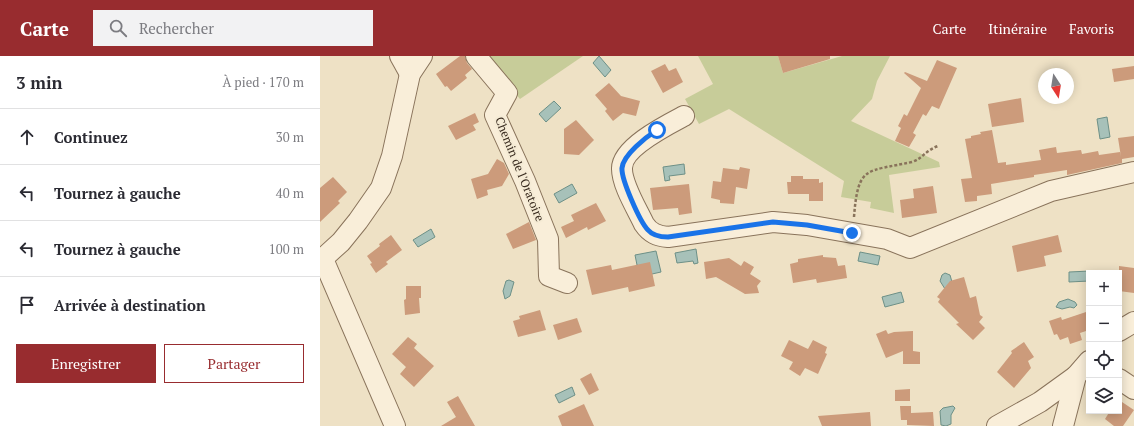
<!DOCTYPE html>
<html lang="fr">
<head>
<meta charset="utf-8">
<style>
  body { margin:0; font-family:"PT Serif",serif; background:#f2f2f3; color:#2b2b33 }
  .controls { position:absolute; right:12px; bottom:12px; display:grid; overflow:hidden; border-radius:0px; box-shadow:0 2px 10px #0003 }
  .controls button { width:36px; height:36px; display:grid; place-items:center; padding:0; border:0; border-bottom:1px solid #e1e1e2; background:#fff; color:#2b2b33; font:20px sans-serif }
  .compass { position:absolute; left:718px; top:12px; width:36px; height:36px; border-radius:50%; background:#fff; box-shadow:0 2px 10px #0003; rotate:168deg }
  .stop { position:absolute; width:12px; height:12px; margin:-9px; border:3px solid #1a73e8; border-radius:50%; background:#fff }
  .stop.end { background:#1a73e8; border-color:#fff; box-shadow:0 1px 4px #0008 }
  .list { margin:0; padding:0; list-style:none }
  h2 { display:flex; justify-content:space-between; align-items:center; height:52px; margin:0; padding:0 16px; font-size:17px }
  h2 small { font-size:13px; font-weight:400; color:#7c7c81 }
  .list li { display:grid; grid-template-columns:26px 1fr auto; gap:12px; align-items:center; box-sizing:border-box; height:56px; padding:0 16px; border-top:1px solid #e1e1e2 }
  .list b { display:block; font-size:15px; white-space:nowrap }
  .list em { font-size:13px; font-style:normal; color:#7c7c81 }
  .actions { display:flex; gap:8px; padding:12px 16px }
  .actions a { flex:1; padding:9px 0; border:1px solid #982c2f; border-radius:0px; text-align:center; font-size:14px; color:#982c2f }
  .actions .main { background:#982c2f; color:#fff }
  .icon { flex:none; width:22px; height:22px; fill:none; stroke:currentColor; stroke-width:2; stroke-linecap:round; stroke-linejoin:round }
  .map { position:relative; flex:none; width:814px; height:370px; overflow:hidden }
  header { display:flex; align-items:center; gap:24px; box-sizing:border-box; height:56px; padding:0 20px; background:#982c2f; color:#fff }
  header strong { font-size:19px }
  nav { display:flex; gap:22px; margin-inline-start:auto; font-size:14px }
  .search { width:280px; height:36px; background:#f2f2f3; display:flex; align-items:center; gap:10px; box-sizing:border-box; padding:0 14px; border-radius:0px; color:#7c7c81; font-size:15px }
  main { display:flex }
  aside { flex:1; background:#fff }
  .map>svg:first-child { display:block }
  .green { fill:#c7cc99 }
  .water { fill:#a7c1b9; stroke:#6d9087 }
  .building { fill:#cc9b7b }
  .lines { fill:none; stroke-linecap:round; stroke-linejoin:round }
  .minor-casing { stroke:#89735b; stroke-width:22 }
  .path { stroke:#89735b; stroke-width:2.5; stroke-dasharray:3 2; stroke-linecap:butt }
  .minor { stroke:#f9eed9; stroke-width:20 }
  .route { stroke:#1a73e8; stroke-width:5 }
  .labels { text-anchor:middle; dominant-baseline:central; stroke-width:4; stroke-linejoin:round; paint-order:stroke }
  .street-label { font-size:12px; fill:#392b1f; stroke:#f5ebd5 }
</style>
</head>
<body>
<header>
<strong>Carte</strong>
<div class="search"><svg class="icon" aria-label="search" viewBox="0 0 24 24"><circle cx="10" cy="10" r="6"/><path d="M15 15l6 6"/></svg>Rechercher</div>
<nav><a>Carte</a><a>Itinéraire</a><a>Favoris</a></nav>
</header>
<main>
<aside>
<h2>3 min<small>À pied · 170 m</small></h2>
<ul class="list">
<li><svg class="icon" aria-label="ahead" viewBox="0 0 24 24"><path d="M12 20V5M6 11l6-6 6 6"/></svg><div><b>Continuez</b></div><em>30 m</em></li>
<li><svg class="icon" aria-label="left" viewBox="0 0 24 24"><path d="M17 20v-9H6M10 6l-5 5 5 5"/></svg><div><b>Tournez à gauche</b></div><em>40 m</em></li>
<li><svg class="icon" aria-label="left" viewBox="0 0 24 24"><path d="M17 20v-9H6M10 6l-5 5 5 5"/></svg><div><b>Tournez à gauche</b></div><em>100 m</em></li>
<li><svg class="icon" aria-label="arrive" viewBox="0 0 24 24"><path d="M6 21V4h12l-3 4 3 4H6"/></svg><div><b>Arrivée à destination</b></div></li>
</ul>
<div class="actions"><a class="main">Enregistrer</a><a>Partager</a></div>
</aside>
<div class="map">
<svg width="814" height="370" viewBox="0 0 814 370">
  <rect width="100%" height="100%" fill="#eee1c5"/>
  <g class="green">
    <path d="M162,0H263L200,43Z"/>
    <path d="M378,0H458L463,17L522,0H570L557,25L552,43L531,65L619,106L620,111L569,119L574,157L550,152L551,146L521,141L524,125L409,53L379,68L365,43L393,28Z"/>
  </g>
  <g class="water">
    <path d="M279,0L291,14L285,21L273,7Z"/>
    <path d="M234,45L241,52L226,66L219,58Z"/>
    <path d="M787,61L790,81L780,83L777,63Z"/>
    <path d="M364,108L365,118L349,120L350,124L345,125L343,111Z"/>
    <path d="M252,128L257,137L239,147L234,138Z"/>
    <path d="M111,173L115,181L98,191L93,184Z"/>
    <path d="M376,193L378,207L374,208L373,205L357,207L355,197Z"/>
    <path d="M336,195L341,216L332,218L317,209L315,199Z"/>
    <path d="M540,196L560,200L558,209L538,205Z"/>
    <path d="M770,215L769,225L749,226V216Z"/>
    <path d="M625,217L630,219L632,226L625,233L620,225L622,219Z"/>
    <path d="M189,224L194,226L190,240L185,243L183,235L186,225Z"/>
    <path d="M581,236L584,246L565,251L562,241Z"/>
    <path d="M748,243L755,246L757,249L754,252L750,251L742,253L736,251L739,246Z"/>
    <path d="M252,331L255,339L239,347L235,339Z"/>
    <path d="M633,350L635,352L631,359V368L626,370L621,369L620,355L623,352Z"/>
  </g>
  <g class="building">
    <path d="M140,0H145L147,7L152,13L145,19L147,22L131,35L127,30L125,31L116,18Z"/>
    <path d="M458,0H510V3L463,17Z"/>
    <path d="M617,4L637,12L619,53L612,50L606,60L603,58L593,77L596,79L589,91L575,85L581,72L578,70L584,58L587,60L601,32L584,17L585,16L607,25Z"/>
    <path d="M345,8L349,15L356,12L363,26L343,37L331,15Z"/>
    <path d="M814,10V23L794,26L792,13Z"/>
    <path d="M289,27L301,40L320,45L316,60L303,57L293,65L285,55L287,53L275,39Z"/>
    <path d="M701,42L704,66L672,71L668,48Z"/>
    <path d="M155,57L159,66L153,69L156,74L136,84L128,70Z"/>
    <path d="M256,64L274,84L259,99L244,98V73Z"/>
    <path d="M672,74L678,107L686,106V109L721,104L719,94L736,91L737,97L761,94L762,98L778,95L779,99L800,96L801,101L798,82L814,80V101L802,103V107L747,119V114L714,119V121L671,128L672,138L657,140V145L645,146L641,123L652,122L645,83L651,82V80L661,78L660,76Z"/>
    <path d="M177,103L184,107L189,118L182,130L167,134L168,139L157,143L151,123L168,118Z"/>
    <path d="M420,111L430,113L427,133L416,131L414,148L400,147V144L391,142L393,125L401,126L403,112L419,114Z"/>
    <path d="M471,120H483V123H499V127L503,126V145H489V138H468L467,126H471Z"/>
    <path d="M13,121L27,136L18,145L20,147L0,166V132Z"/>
    <path d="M369,128L372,157L359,159L358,152L333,154L330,132Z"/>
    <path d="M613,130L617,157L582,162L580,144L594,142L593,133Z"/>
    <path d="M276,147L286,165L268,174L267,171L246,182L241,171L254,165L251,159Z"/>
    <path d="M209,166L216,184L193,193L186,178Z"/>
    <path d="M71,179L82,194L66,206L68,208L56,217L50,208L52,207L47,200L60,190L59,188Z"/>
    <path d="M738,179L742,196L724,200L726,210L697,216L692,190Z"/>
    <path d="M503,199V201L516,202L518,210L525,209L527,222L497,227L496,223L473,227L470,208L478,206V203Z"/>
    <path d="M409,202L421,210L424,205L434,211L430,218L441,225L437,230L439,237L425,238L396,221L386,223L384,206Z"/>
    <path d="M330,206L335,230L309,236L308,231L272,239L266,214L291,209L292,214Z"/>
    <path d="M799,210L814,212V237L799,235Z"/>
    <path d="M644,221L650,242L656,240L660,259L663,261L659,266L665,272L653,284L636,268L639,267L618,246L620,243L617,241L630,225Z"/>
    <path d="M86,230H101V242H99L100,257L85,259L84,244L86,243Z"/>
    <path d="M220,254L226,274L198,281L193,265L200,263L199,260Z"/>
    <path d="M769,255V274L760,277L762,284L750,288L748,281L740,284L737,278L734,279L729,265L741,261L742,264Z"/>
    <path d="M257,262L262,276L238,284L233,269Z"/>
    <path d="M566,274L568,278L574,276L593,275V295L600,296V308H583V295L566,302L556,278Z"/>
    <path d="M88,281L97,288L94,292L114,310L94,331L80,318L86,311L72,298Z"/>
    <path d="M469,284L488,293L493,284L507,291L505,297L507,298L498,318L485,312L480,320L469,313L473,306L461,300Z"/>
    <path d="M704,286L714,301L708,305L711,312L694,332L677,316L692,297L691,295Z"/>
    <path d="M271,317L279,334L269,339L260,323Z"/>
    <path d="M590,333V345H575V334Z"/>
    <path d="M138,340L155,370H121L136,361L127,346Z"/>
    <path d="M799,344L814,354L803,370H794L785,363L790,355H799Z"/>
    <path d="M264,348L274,370H242L238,360Z"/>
    <path d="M580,350H591V357L613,356L614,370L587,369V364H581Z"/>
    <path d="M550,356L551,370H502L498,360Z"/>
  </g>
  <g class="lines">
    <g class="minor-casing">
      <g id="minor">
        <path d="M80,0L90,18"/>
        <path d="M156,0L187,37L175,59L205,125L228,183L229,220L247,227"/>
        <path d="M364,60C347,69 301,92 302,113C302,129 317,153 324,168C330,177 337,180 348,181L453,166L487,169L567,183L590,192L731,135L814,116"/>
        <path d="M3,203L75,370"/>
        <path d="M0,205L21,186L38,165L61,132L72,100L90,18L102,0"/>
        <path d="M799,275L814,266"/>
        <path d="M799,323L814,333"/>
        <path d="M677,370L720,346L756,320"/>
        <path d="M743,370L756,320L769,305"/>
      </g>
    </g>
    <path class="path" d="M534,161C538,109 546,116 592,106C603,102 605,95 618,90"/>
    <use href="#minor" class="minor"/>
  </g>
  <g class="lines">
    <path class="route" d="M337,74C326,81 303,99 302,112C301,123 320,166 328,174C333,180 340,181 348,181L453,166L487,169L532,177"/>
  </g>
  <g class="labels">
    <g class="street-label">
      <text transform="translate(200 113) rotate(68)">Chemin de l'Oratoire</text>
    </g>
  </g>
</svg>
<div class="controls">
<button>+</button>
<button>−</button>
<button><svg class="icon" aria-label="locate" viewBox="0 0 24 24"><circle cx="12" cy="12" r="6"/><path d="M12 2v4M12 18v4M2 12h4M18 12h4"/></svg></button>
<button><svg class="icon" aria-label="layers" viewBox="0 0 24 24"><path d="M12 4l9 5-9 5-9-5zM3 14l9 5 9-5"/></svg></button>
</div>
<svg class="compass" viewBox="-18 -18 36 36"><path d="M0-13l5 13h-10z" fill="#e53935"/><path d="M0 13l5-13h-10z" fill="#7c7c81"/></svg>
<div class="stop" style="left:337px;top:74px"></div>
<div class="stop end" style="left:532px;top:177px"></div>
</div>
</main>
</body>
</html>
